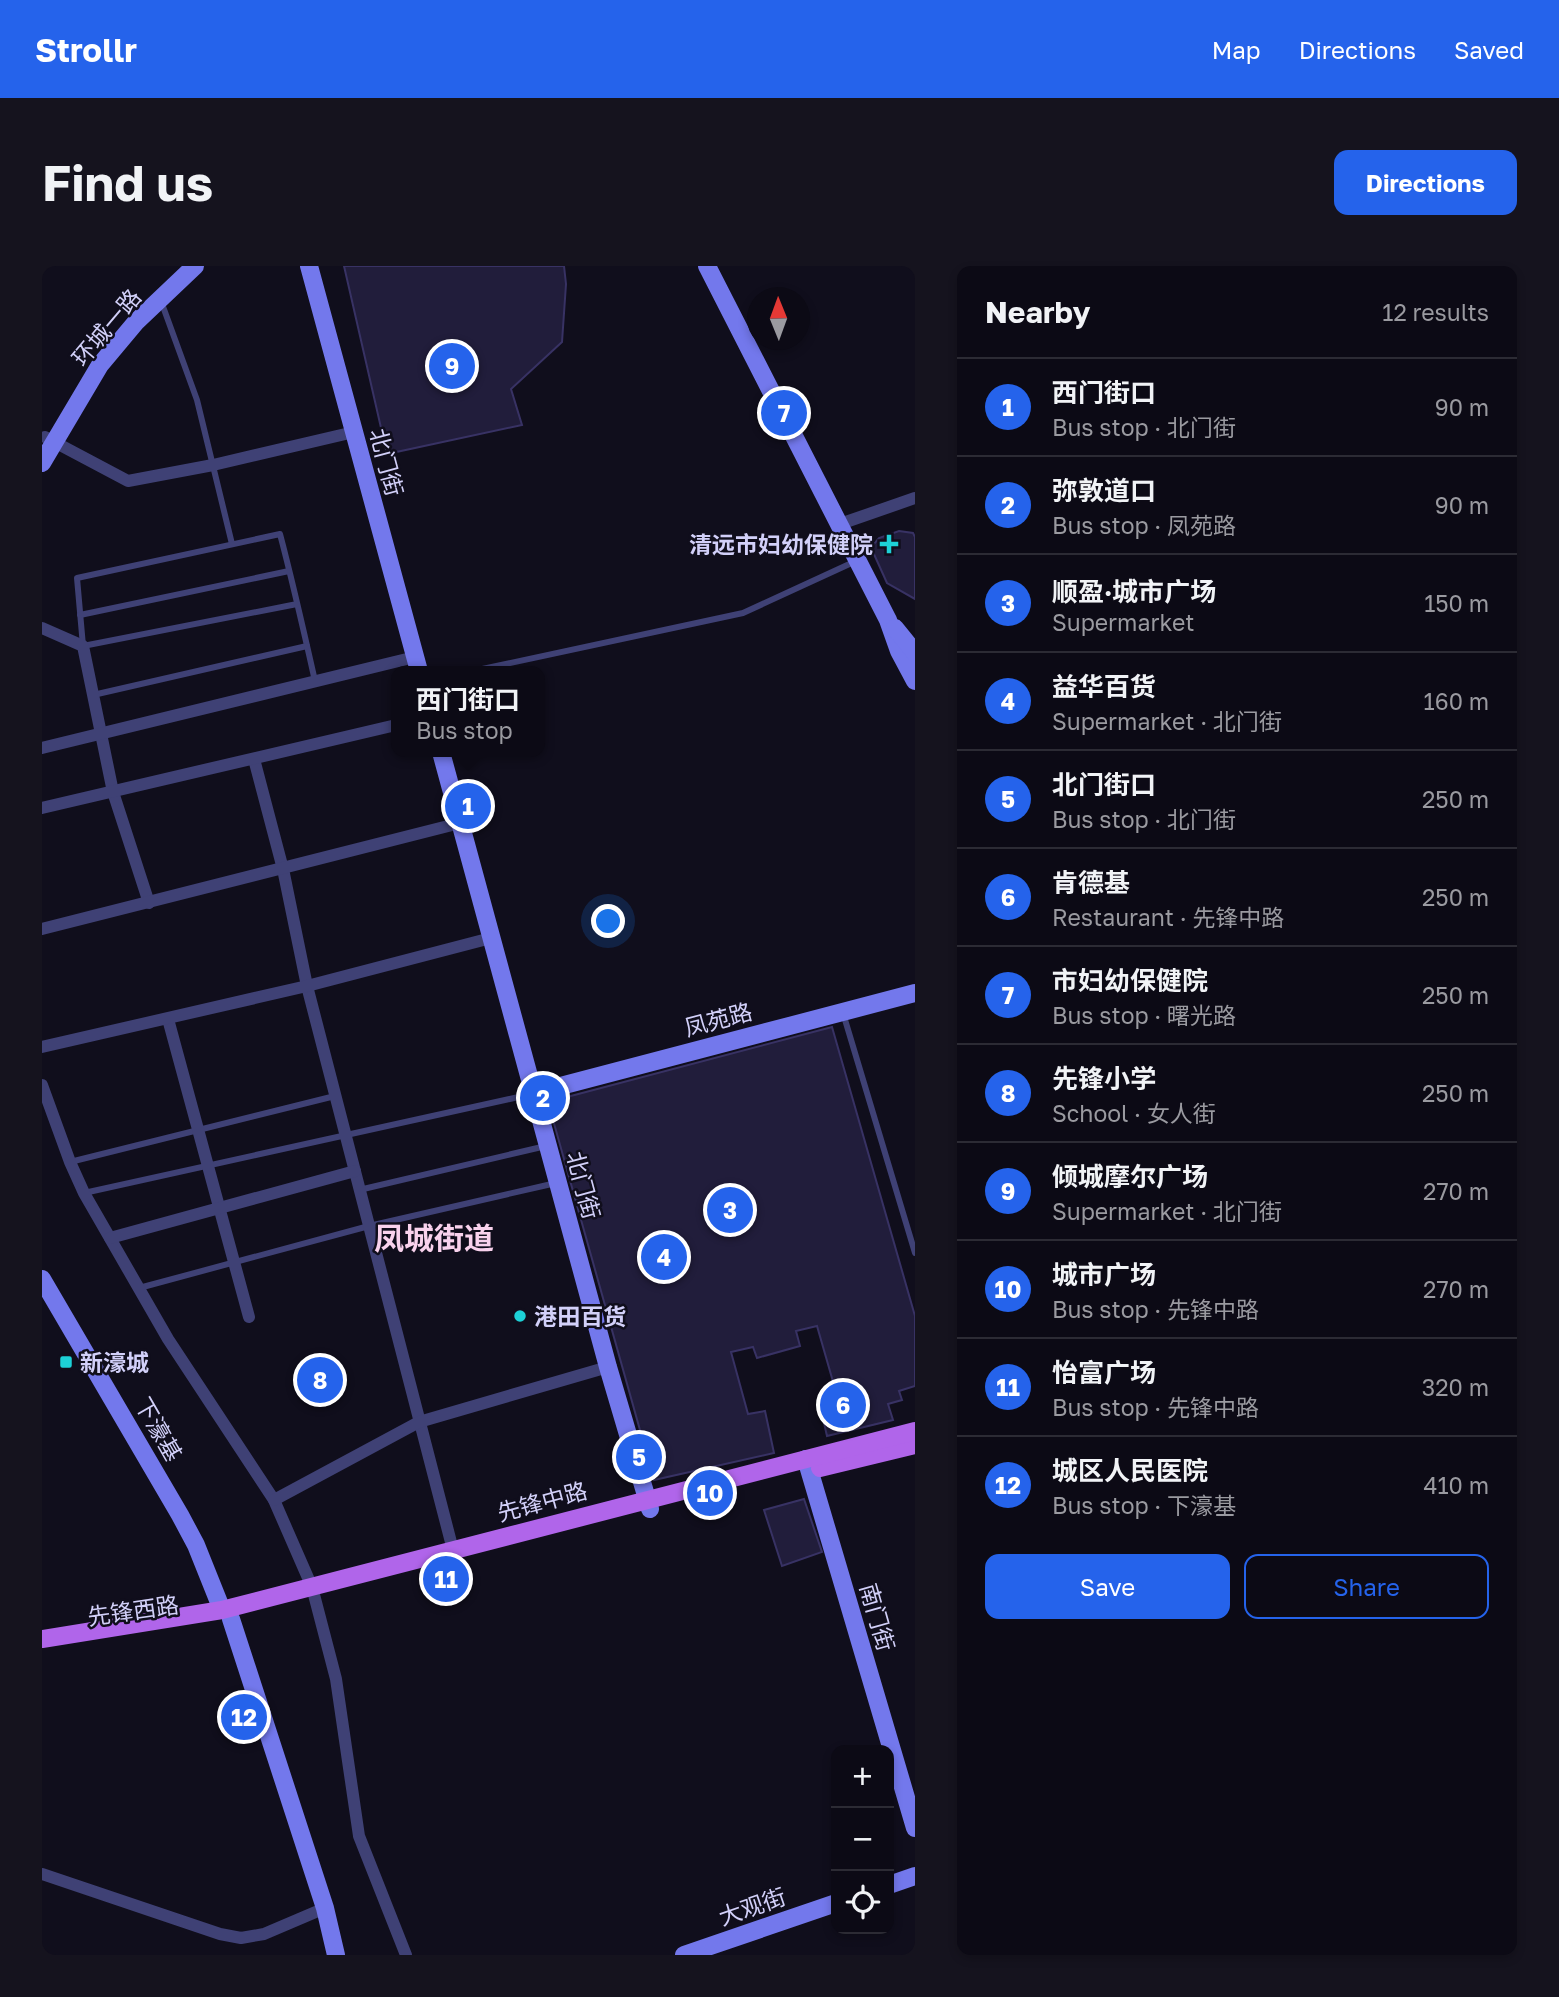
<!DOCTYPE html>
<html lang="en">
<head>
<meta charset="utf-8">
<style>
  body { margin:0; font-family:"Golos Text","Noto Sans SC",sans-serif; background:#15131e; color:#f1f3f6 }
  .controls { position:absolute; right:21px; bottom:21px; display:grid; overflow:hidden; border-radius:14px; box-shadow:0 4px 10px #0003 }
  .controls button { width:63px; height:63px; display:grid; place-items:center; padding:0; border:0; border-bottom:2px solid #2c2b34; background:#0c0a15; color:#f1f3f6; font:35px sans-serif }
  .compass { position:absolute; left:705px; top:21px; width:63px; height:63px; border-radius:50%; background:#0c0a15; box-shadow:0 4px 10px #0003; rotate:359deg }
  .you { position:absolute; left:567px; top:656px; width:24px; height:24px; margin:-18px; border:5px solid #fff; border-radius:50%; background:#1a73e8; box-shadow:0 0 0 10px #1a73e833 }
  .badge { display:grid; place-items:center; width:46px; height:46px; border-radius:50%; background:#2563eb; color:#fff; font-size:23px; font-weight:700 }
  .pin { position:absolute; translate:-50% -50%; border:4px solid #fff; box-shadow:0 2px 7px #0006 }
  .popup { position:absolute; left:349px; top:400px; width:154px; height:91px; box-sizing:border-box; display:grid; place-content:center; border-radius:14px; background:#0c0a15; filter:drop-shadow(0 2px 5px #0005); font-size:23px; white-space:nowrap; color:#9a9aa0 }
  .popup b { font-size:26px; color:#f1f3f6 }
  .popup::after { content:''; position:absolute; left:50%; top:100%; margin-left:-14px; border:14px solid transparent; border-top-color:#0c0a15 }
  .list { margin:0; padding:0; list-style:none }
  h2 { display:flex; justify-content:space-between; align-items:center; height:91px; margin:0; padding:0 28px; font-size:30px }
  h2 small { font-size:23px; font-weight:400; color:#9a9aa0 }
  .list li { display:grid; grid-template-columns:46px 1fr auto; gap:21px; align-items:center; box-sizing:border-box; height:98px; padding:0 28px; border-top:2px solid #2c2b34 }
  .list b { display:block; font-size:26px; white-space:nowrap }
  .list p { margin:0; font-size:23px; white-space:nowrap; color:#9a9aa0 }
  .list em { font-size:23px; font-style:normal; color:#9a9aa0 }
  .actions { display:flex; gap:14px; padding:21px 28px }
  .actions a { flex:1; padding:16px 0; border:2px solid #2563eb; border-radius:14px; text-align:center; font-size:24px; color:#2563eb }
  .actions .main { background:#2563eb; color:#fff }
  .icon { flex:none; width:38px; height:38px; fill:none; stroke:currentColor; stroke-width:2; stroke-linecap:round; stroke-linejoin:round }
  .map { position:relative; flex:none; width:873px; height:1689px; overflow:hidden; border-radius:14px }
  header { display:flex; align-items:center; gap:42px; box-sizing:border-box; height:98px; padding:0 35px; background:#2563eb; color:#fff }
  header strong { font-size:33px }
  nav { display:flex; gap:38px; margin-inline-start:auto; font-size:24px }
  .intro { display:flex; align-items:center; justify-content:space-between; box-sizing:border-box; height:168px; padding:0 42px }
  h1 { margin:0; font-size:49px }
  .button { padding:18px 32px; border-radius:14px; background:#2563eb; color:#fff; font-size:24px; font-weight:700 }
  main { display:flex; gap:42px; padding:0 42px }
  aside { flex:1; background:#0c0a15; border-radius:14px; box-shadow:0 4px 10px #0003 }
  .map>svg:first-child { display:block }
  .building { fill:#211d3b; stroke:#383264; stroke-width:2 }
  .lines { fill:none; stroke-linecap:round; stroke-linejoin:round }
  .lane { stroke:#3f4175; stroke-width:6 }
  .street { stroke:#3f4175; stroke-width:12 }
  .secondary { stroke:#7378ec; stroke-width:18 }
  .primary { stroke:#b065ea; stroke-width:18 }
  .poi-dot { fill:#1dd1d7; stroke:#100e1c; stroke-width:2.5 }
  .labels { text-anchor:middle; dominant-baseline:central; stroke-width:5; stroke-linejoin:round; paint-order:stroke }
  .street-label { font-size:23px; fill:#d2d0f9; stroke:#100e1c }
  .poi-label { font-size:23px; font-weight:bold; fill:#d2d0f9; stroke:#100e1c; text-anchor:start }
  .district-label { font-size:30px; font-weight:bold; fill:#f9d2ed; stroke:#100e1c }
</style>
</head>
<body>
<header>
<strong>Strollr</strong>
<nav><a>Map</a><a>Directions</a><a>Saved</a></nav>
</header>
<div class="intro"><h1>Find us</h1><a class="button">Directions</a></div>
<main>
<div class="map">
<svg width="873" height="1689" viewBox="0 0 873 1689">
  <rect width="100%" height="100%" fill="#100e1c"/>
  <g class="building">
    <path d="M302,0H522L524,18L520,76L469,123L480,159L345,188Z"/>
    <path d="M857,265L871,267L873,271V333L845,317L831,286V279L837,272Z"/>
    <path d="M790,761L873,1050V1120L857,1125L860,1134L846,1138L851,1154L785,1170L779,1144L798,1140L775,1060L754,1065L758,1080L715,1092L711,1081L689,1086L706,1148L723,1145L732,1187L612,1214L506,836Z"/>
    <path d="M762,1233L780,1286L740,1300L722,1244Z"/>
  </g>
  <g class="lines">
    <g class="lane">
      <path d="M119,35L155,134L190,278"/>
      <path d="M255,338L41,380L35,312L238,268C251,317 262,366 273,415"/>
      <path d="M38,349L247,305"/>
      <path d="M431,405L701,347L814,295"/>
      <path d="M51,429L265,380"/>
      <path d="M801,747L873,987"/>
      <path d="M28,896L293,830"/>
      <path d="M317,924L504,880"/>
      <path d="M42,927L490,828"/>
      <path d="M97,1022L327,960L514,917"/>
    </g>
    <g class="street">
      <path d="M3,171L86,215L171,199L312,166"/>
      <path d="M798,258L873,232"/>
      <path d="M0,362L41,380L71,526L107,637"/>
      <path d="M0,482L373,391"/>
      <path d="M212,493L241,603L265,720L411,1284"/>
      <path d="M0,542L354,459"/>
      <path d="M0,663L418,557"/>
      <path d="M126,753L207,1051"/>
      <path d="M0,781L265,720L449,672"/>
      <path d="M0,819L28,896L42,927L126,1073L232,1234L270,1321L294,1413L317,1570L364,1689"/>
      <path d="M68,972L313,905"/>
      <path d="M232,1234L377,1156L566,1101"/>
      <path d="M0,1608L178,1668L199,1672L222,1668L283,1642"/>
    </g>
    <g class="secondary">
      <path d="M267,0L377,405"/>
      <path d="M665,0L846,354L857,385L873,415"/>
      <path d="M0,197L58,99L94,56L153,0"/>
      <path d="M853,362L873,387"/>
      <path d="M399,486L566,1101L608,1243"/>
      <path d="M492,827L873,727"/>
      <path d="M0,1013L138,1249L154,1279L180,1344"/>
      <path d="M764,1193L873,1562"/>
      <path d="M189,1353L283,1642L294,1689"/>
      <path d="M847,1619L873,1610"/>
      <path d="M642,1689L794,1637"/>
    </g>
    <g class="primary">
      <path d="M778,1202L873,1179"/>
      <path d="M0,1373L180,1344L873,1165"/>
    </g>
  </g>
  <g class="poi-dot">
    <path d="M843.5 267.5h7v7h7v7h-7v7h-7v-7h-7v-7h7z"/>
    <circle cx="478" cy="1050" r="7"/>
    <rect x="17" y="1089" width="14" height="14" rx="3.5"/>
  </g>
  <g class="labels">
    <g class="street-label">
      <text transform="translate(64 61) rotate(-50)">环城一路</text>
      <text transform="translate(345 196) rotate(75)">北门街</text>
      <text transform="translate(676 753) rotate(-15)">凤苑路</text>
      <text transform="translate(542 919) rotate(75)">北门街</text>
      <text transform="translate(117 1163) rotate(60)">下濠基</text>
      <text transform="translate(500 1235) rotate(-15)">先锋中路</text>
      <text transform="translate(91 1344) rotate(-8)">先锋西路</text>
      <text transform="translate(836 1351) rotate(74)">南门街</text>
      <text transform="translate(710 1640) rotate(-19)">大观街</text>
    </g>
    <g class="poi-label">
      <text x="831" y="278" text-anchor="end">清远市妇幼保健院</text>
      <text x="492" y="1050">港田百货</text>
      <text x="38" y="1096">新濠城</text>
    </g>
    <g class="district-label">
      <text x="392" y="972">凤城街道</text>
    </g>
  </g>
</svg>
<div class="controls">
<button>+</button>
<button>−</button>
<button><svg class="icon" aria-label="locate" viewBox="0 0 24 24"><circle cx="12" cy="12" r="6"/><path d="M12 2v4M12 18v4M2 12h4M18 12h4"/></svg></button>
</div>
<svg class="compass" viewBox="-18 -18 36 36"><path d="M0-13l5 13h-10z" fill="#e53935"/><path d="M0 13l5-13h-10z" fill="#9a9aa0"/></svg>
<div class="you"></div>
<div class="pin badge" style="left:426px;top:540px">1</div>
<div class="popup"><b>西门街口</b>Bus stop</div>
<div class="pin badge" style="left:501px;top:832px">2</div>
<div class="pin badge" style="left:688px;top:944px">3</div>
<div class="pin badge" style="left:622px;top:991px">4</div>
<div class="pin badge" style="left:597px;top:1191px">5</div>
<div class="pin badge" style="left:801px;top:1139px">6</div>
<div class="pin badge" style="left:742px;top:147px">7</div>
<div class="pin badge" style="left:278px;top:1114px">8</div>
<div class="pin badge" style="left:410px;top:100px">9</div>
<div class="pin badge" style="left:668px;top:1227px">10</div>
<div class="pin badge" style="left:404px;top:1313px">11</div>
<div class="pin badge" style="left:202px;top:1451px">12</div>
</div>
<aside>
<h2>Nearby<small>12 results</small></h2>
<ul class="list">
<li><span class="badge">1</span><div><b>西门街口</b><p>Bus stop · 北门街</p></div><em>90 m</em></li>
<li><span class="badge">2</span><div><b>弥敦道口</b><p>Bus stop · 凤苑路</p></div><em>90 m</em></li>
<li><span class="badge">3</span><div><b>顺盈·城市广场</b><p>Supermarket</p></div><em>150 m</em></li>
<li><span class="badge">4</span><div><b>益华百货</b><p>Supermarket · 北门街</p></div><em>160 m</em></li>
<li><span class="badge">5</span><div><b>北门街口</b><p>Bus stop · 北门街</p></div><em>250 m</em></li>
<li><span class="badge">6</span><div><b>肯德基</b><p>Restaurant · 先锋中路</p></div><em>250 m</em></li>
<li><span class="badge">7</span><div><b>市妇幼保健院</b><p>Bus stop · 曙光路</p></div><em>250 m</em></li>
<li><span class="badge">8</span><div><b>先锋小学</b><p>School · 女人街</p></div><em>250 m</em></li>
<li><span class="badge">9</span><div><b>倾城摩尔广场</b><p>Supermarket · 北门街</p></div><em>270 m</em></li>
<li><span class="badge">10</span><div><b>城市广场</b><p>Bus stop · 先锋中路</p></div><em>270 m</em></li>
<li><span class="badge">11</span><div><b>怡富广场</b><p>Bus stop · 先锋中路</p></div><em>320 m</em></li>
<li><span class="badge">12</span><div><b>城区人民医院</b><p>Bus stop · 下濠基</p></div><em>410 m</em></li>
</ul>
<div class="actions"><a class="main">Save</a><a>Share</a></div>
</aside>
</main>
</body>
</html>
